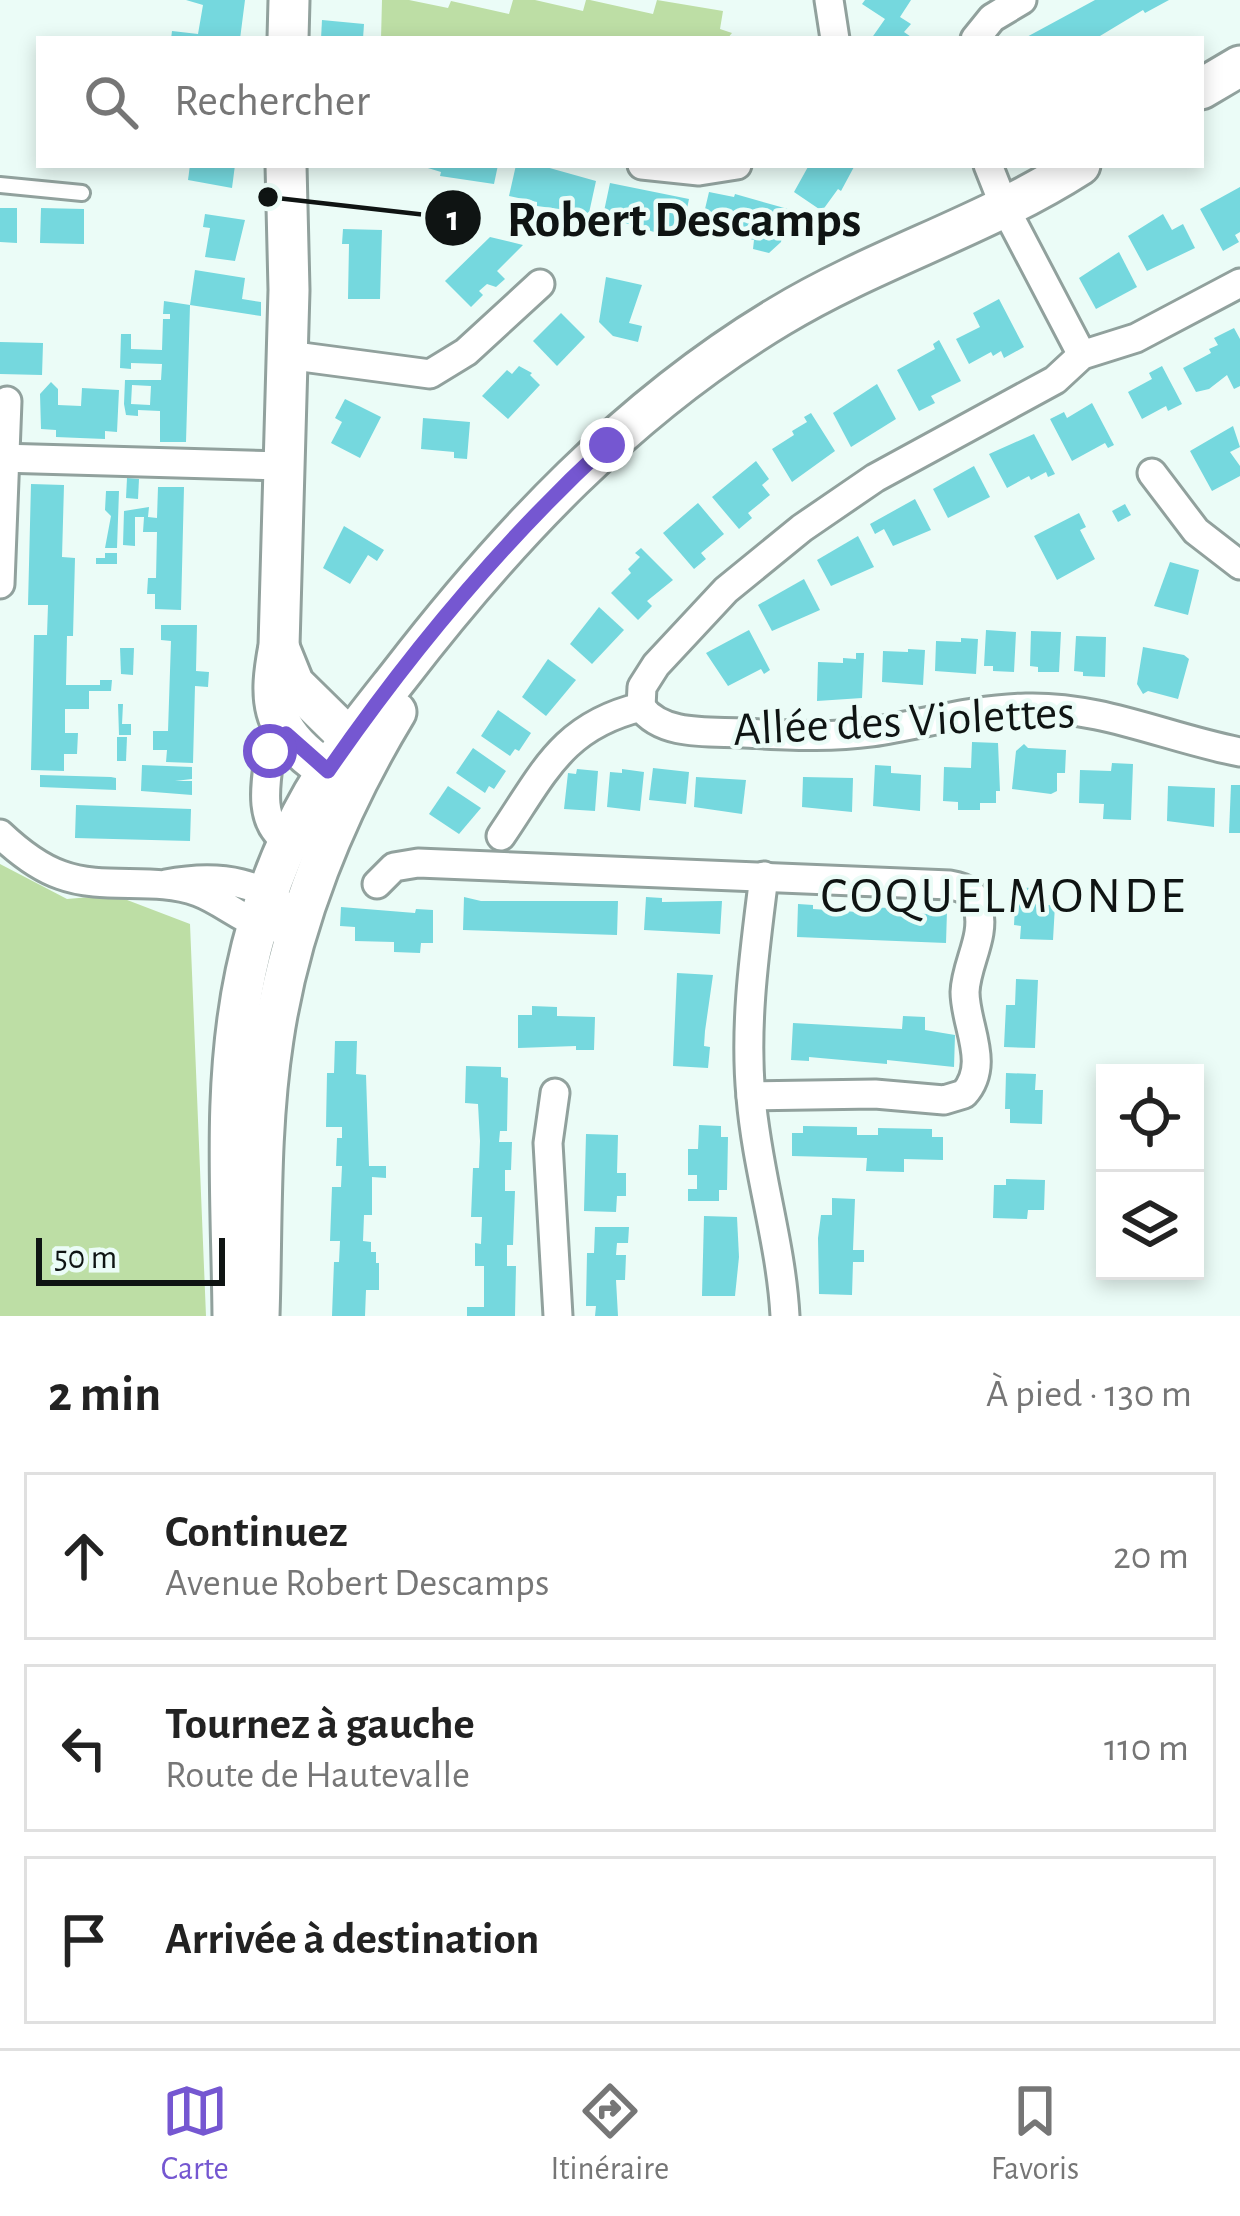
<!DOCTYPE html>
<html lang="fr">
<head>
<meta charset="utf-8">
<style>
  body { margin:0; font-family:"Alegreya Sans",sans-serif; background:#f6f6f6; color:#222 }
  .controls { position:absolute; right:36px; bottom:36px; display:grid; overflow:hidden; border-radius:0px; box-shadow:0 6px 18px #0003 }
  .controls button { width:108px; height:108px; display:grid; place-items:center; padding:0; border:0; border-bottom:3px solid #e0e0e0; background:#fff; color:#222; font:60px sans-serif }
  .scale { position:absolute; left:36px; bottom:30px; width:189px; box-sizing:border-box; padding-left:12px; border:6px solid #0f1413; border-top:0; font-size:33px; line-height:42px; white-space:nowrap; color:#0f1413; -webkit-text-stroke:9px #ebfcf7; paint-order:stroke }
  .stop { position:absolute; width:36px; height:36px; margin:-27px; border:9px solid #7557d1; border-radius:50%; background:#fff }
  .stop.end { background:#7557d1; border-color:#fff; box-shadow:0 3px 12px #0008 }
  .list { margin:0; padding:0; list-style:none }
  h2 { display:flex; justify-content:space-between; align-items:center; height:156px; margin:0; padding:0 48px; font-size:51px }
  h2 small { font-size:39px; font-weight:400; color:#767676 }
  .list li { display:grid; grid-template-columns:78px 1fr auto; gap:36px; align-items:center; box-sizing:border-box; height:168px; margin:0 24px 24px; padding:0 24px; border:3px solid #e0e0e0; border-radius:0px }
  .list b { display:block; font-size:45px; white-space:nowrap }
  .list p { margin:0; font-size:39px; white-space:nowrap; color:#767676 }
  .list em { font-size:39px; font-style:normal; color:#767676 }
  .icon { flex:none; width:66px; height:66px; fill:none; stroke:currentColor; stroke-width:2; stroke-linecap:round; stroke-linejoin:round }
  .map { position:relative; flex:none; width:1240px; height:1316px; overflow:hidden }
  .search { position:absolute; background:#fff; box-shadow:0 6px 18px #0003; left:36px; right:36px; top:36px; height:132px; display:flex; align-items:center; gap:30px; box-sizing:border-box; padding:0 42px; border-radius:0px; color:#767676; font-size:45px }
  .sheet { height:732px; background:#fff }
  nav { display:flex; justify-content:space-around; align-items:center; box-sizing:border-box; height:168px; border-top:3px solid #e0e0e0; background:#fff; font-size:33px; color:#767676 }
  nav a { display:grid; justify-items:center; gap:6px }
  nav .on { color:#7557d1 }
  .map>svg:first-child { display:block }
  .green { fill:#bddea5 }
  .building { fill:#75d8de; fill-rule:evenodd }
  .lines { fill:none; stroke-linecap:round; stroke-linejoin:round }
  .lane-casing { stroke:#91a19d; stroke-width:20 }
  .street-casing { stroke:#91a19d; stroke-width:33 }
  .secondary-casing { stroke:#91a19d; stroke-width:45 }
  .lane { stroke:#fff; stroke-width:14 }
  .street { stroke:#fff; stroke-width:27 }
  .secondary { stroke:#fff; stroke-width:39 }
  .route { stroke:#7557d1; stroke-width:15 }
  .labels { text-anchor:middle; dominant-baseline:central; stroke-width:9; stroke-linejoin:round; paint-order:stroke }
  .street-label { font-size:48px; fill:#0f1413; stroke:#ebfcf7 }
  .neighbourhood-label { font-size:51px; letter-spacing:3px; fill:#0f1413; stroke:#ebfcf7 }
  .leader { fill:none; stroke:#0f1413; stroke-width:4.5 }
  .callout-dot { fill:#0f1413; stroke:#ebfcf7; stroke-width:4.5 }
  .mark-label { font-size:36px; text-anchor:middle; font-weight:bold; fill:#fff }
  .callout-label { font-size:51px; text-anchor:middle; font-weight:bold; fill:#0f1413; stroke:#ebfcf7; stroke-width:9; stroke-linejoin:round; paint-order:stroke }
</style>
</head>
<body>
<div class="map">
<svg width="1240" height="1316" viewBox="0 0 1240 1316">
  <rect width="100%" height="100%" fill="#ebfcf7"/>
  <g class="green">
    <path d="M382,0H409L448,8L451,1L509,14L513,0H535L583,11L586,0H590L653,14L657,0L723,11L720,29L732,33L727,39H381Z"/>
    <path d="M0,864L67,899L114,895L190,924L206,1316H0Z"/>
  </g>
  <g class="building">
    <path d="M186,0H245L240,39H171L172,31L198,34L203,5Z"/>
    <path d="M865,0H911L900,17L911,24L904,32L914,39H871L885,19L862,4Z"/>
    <path d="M1095,0H1169L1145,13L1143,10L1095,39H1023Z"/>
    <path d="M322,20L364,24L363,39H321Z"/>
    <path d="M190,165H235L232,188L188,180Z"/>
    <path d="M418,165H498L494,184L440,176L441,172Z"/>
    <path d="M516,165L546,167L596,181L589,213L537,206V202L509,196Z"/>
    <path d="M809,165H855L841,191L838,189L822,211L794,192Z"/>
    <path d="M610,183L689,199L682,233L654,228V232L603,216Z"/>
    <path d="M1240,187V232L1235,235L1239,242L1223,251L1200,209Z"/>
    <path d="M709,192L734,197L735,194L788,209L781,242L769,253L753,249L754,240L701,226Z"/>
    <path d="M0,208H17V243L0,242Z"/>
    <path d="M41,208L84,209V244L40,243Z"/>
    <path d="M205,214L245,220L235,261L205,257L210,228L203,227Z"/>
    <path d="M1163,214L1172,230L1183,224L1195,248L1147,271L1128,236Z"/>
    <path d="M343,229L382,230L380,299H348L349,244H342Z"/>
    <path d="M490,237L523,245L497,271L505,279L496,287L487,284L479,291L483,295L471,307L445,281Z"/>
    <path d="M1119,252L1137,287L1096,309L1079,278Z"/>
    <path d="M195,270L245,278L242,299L261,302V316L190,305Z"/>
    <path d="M606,277L642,285L629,323L642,326L638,342L613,336L599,322Z"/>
    <path d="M999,299L1024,347L1004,358L1001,351L993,356L991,352L969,364L956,339L980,327L973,313Z"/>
    <path d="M164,301L190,305L186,442H160V411L138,410V416L126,415L124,404L125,380H161L162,364L131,363V369L120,368L121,334H131V349L162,350L163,319H170V314H163ZM132,385L151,386L150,405L131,404Z"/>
    <path d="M561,313L585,337L557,366L533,341Z"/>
    <path d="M1234,328L1240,339V386L1234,389L1227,375L1209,389L1196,392L1183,368L1211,353L1209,349L1218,345L1214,338Z"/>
    <path d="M939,340L961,381L931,396L935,403L919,411L897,370L935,349L933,344Z"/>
    <path d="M0,342L43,343L42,375L0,374Z"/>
    <path d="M519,366L532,373L530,375L540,385L508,419L482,396L507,370L512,374Z"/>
    <path d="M1162,366L1182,404L1168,411L1166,406L1142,419L1128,392L1152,379L1149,373Z"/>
    <path d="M51,382L58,389V405L81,406L82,388L119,390L117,432L105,431V439L80,438L56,437V430L41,429L40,394Z"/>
    <path d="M877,384L896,419L851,447L833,413Z"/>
    <path d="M345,399L381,417L360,458L331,443L342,422L335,418Z"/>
    <path d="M1092,403L1114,445L1108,448L1105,443L1072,461L1050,419L1064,412L1067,418Z"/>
    <path d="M811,413L835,451L792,482L772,449L794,435L792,431L807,422L804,417Z"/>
    <path d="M423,418L470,422L467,459L454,458V452L421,449Z"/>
    <path d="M1233,426L1240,447L1230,452L1240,466V476L1212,491L1190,451Z"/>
    <path d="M1034,434L1055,474L1048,477L1046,472L1031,480L1029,476L1007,488L989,454Z"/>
    <path d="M756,461L769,479L762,485L770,495L748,513L752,518L739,529L712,497Z"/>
    <path d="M974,466L990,497L948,518L933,489Z"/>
    <path d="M127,478L139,479L138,499L126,498Z"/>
    <path d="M31,484L64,485L62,557L75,558L73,636H67L66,685H100V680H112L111,691H89V709H65V733H78L77,754H64V771L31,770L34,635H47L48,605H28Z"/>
    <path d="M158,487H184L181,610L155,609V594H147L148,578H156L157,532H143L144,517H135V546L123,545L124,511L149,507L148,517L157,518Z"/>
    <path d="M106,491H119L117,548H105L111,516L105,510Z"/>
    <path d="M915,499L931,530L893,546L884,529L875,534L870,524Z"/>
    <path d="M698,503L724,534L701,553L706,559L694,569L663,533Z"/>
    <path d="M1125,504L1131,515L1118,522L1112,511Z"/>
    <path d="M1079,513L1086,527L1080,530L1095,559L1057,580L1034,536Z"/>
    <path d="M344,526L384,550L377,561L368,555L350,584L323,568Z"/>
    <path d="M858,536L874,567L831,586L817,560Z"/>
    <path d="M641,548L673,580L647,601L652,606L638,620L611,593L631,573L628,569L640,557L635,553Z"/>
    <path d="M105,553H117V564H96V558H105Z"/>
    <path d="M1170,562L1199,570L1188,615L1154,606Z"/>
    <path d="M804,579L820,610L772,631L758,605Z"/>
    <path d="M599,607L624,630L592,664L570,644Z"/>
    <path d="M161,625H197L196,671L209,672L208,687L195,686L193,763L166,762L167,750H153V731H168L171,641L161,640Z"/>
    <path d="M749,630L770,670L764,674L761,669L728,686L706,653Z"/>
    <path d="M986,630L1016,632L1014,672L993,671V666H984Z"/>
    <path d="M1031,631L1061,632L1059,672H1038V667L1030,666Z"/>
    <path d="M1076,636L1106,637L1105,677L1083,676V672L1074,671Z"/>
    <path d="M961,638L978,639L976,674L935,671L936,641L961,642Z"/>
    <path d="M1143,647L1184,655L1189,659L1178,699L1148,691L1143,694L1137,684Z"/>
    <path d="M120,648H134L133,675L121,674Z"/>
    <path d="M908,649L925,650L923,685L882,682L883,651L908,652Z"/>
    <path d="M856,653H864L862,698L817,701L818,662L843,663V658L856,659Z"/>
    <path d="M548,659L576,680L546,716L522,697Z"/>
    <path d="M118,704H123L122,724H131V735H119Z"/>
    <path d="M498,710L531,733L519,751L515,749L510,756L481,736Z"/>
    <path d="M117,737H127L126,761H117Z"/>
    <path d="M972,742L998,743L1000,791H996V803H980V810H958V802L943,801L944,767L971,768Z"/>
    <path d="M1024,744L1028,748L1066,750L1065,773H1057V791L1051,794L1012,789L1016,751Z"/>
    <path d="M473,748L506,771L494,789L489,786L485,793L456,773Z"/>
    <path d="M1112,763L1133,764L1131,820L1103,819L1104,804L1079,803L1080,770L1111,771Z"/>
    <path d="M142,765L192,767V779L175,781H192V795L141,791Z"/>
    <path d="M875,765L891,766V773L921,775L920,811L873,806Z"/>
    <path d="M653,768L689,772L686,804L649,800Z"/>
    <path d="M577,769L598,771L595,811L564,809L568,773L576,774Z"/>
    <path d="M622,769L644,772L640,811L607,807L610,772L622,773Z"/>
    <path d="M40,775L111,777L116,778V790L40,787Z"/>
    <path d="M696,777L746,780L742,814L694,807Z"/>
    <path d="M803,777L853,778L852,812L802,807Z"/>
    <path d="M1231,785H1240V833H1229Z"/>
    <path d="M448,786L481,808L459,834L429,814Z"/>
    <path d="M1168,786L1215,788L1214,827L1167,821Z"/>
    <path d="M76,805L191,809L190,841L75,838Z"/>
    <path d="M1016,887L1046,889V905H1055L1053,940L1020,939L1021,926L1014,925Z"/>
    <path d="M464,897L481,901H618L617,935L463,930Z"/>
    <path d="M646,897L662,898V902L722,901L720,934L644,930Z"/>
    <path d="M798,904L813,905V909L858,912V907L893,908L892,913L930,914V910L947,911L946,943L797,937Z"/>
    <path d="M341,907L415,913L416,909L433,910V943H421L420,953L394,952V942L355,941V927L340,926Z"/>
    <path d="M677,973L713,975L705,1031L704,1046L710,1047L708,1068L673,1066Z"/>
    <path d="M1016,979L1038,980L1035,1048L1004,1047L1006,1005H1015Z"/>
    <path d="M532,1006L557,1007V1016L595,1017L594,1050H576V1046L518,1048V1015H532Z"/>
    <path d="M903,1016L925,1017V1030L955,1035L954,1067L887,1060V1064L809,1057V1061L791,1060L793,1023L902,1029Z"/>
    <path d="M335,1041H357L356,1074L366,1075L369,1166H386V1178L372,1177V1215H364L363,1241L371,1242V1252H376V1263H379V1290H366L365,1316H332L334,1262H339L340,1241H330L332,1187H341L342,1166H336L337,1138H342V1127H326L327,1073H334Z"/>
    <path d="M466,1066L501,1067V1077L508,1078L507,1131H500L499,1142H512L511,1170H505V1191H515L513,1245H507V1266H516L515,1316H467V1307H484V1266H475V1243L481,1244L482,1217H471L473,1168H479L480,1141L478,1104L465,1103Z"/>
    <path d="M1006,1073L1036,1074L1035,1090H1043L1042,1124L1010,1123V1109H1005Z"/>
    <path d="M699,1125L721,1126V1137H728L727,1190H719V1201H688V1189H697V1175H688V1149H698Z"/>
    <path d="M803,1126L857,1127V1135H878V1128L932,1129V1137H943V1160L904,1159V1172L866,1171L867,1158L792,1156V1133H803Z"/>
    <path d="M586,1134L618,1135L617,1173H626V1196H617L616,1212L584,1211Z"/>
    <path d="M1006,1179L1045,1180L1044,1210H1028L1027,1219L993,1218L994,1185H1006Z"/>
    <path d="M832,1198L855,1199L853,1250H864V1262H853L852,1295L819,1294L818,1238L821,1215H832Z"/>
    <path d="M704,1216L737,1217L739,1257L735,1296H702Z"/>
    <path d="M595,1227H629L628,1243H617L616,1255H626L625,1280H616L618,1316H595L596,1306H586L587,1253H594Z"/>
  </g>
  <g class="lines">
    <g class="lane-casing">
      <path id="lane" d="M0,185L82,193"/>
    </g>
    <g class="street-casing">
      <g id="street">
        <path d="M829,0L835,39"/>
        <path d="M975,39L992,18L1022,0"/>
        <path d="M642,165L699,171L737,165"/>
        <path d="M988,165L1005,208L1082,355"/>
        <path d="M287,355L430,374L466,352L540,284"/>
        <path d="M0,458L284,466"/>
        <path d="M1152,473L1196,531L1240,565"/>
        <path d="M0,584L7,401"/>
        <path d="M641,707C663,737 711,731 744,733C787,735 829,738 872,732C924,724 973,709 1026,708C1102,706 1167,738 1240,752"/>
        <path d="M286,733L271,746C266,780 256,823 288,842"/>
        <path d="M0,834C18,851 38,867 61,875C104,891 154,876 198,892C233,905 260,940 300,925C269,879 217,874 166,884"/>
        <path d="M501,836C544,773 562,726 641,707L642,687L656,665L726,590L802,528L875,478L1055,380L1082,355L1136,338L1240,283"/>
        <path d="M764,876C755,949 744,1023 751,1097C757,1171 781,1242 785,1316"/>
        <path d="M377,884L394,867L418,863L950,885C963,887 975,892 978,907C986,937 966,963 965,992C965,1026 991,1064 964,1094L944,1100L875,1094L751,1096"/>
        <path d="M555,1093L548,1143L558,1316"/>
      </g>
    </g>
    <g class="secondary-casing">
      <g id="secondary">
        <path d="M288,39L289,0"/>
        <path d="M1201,89L1240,66"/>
        <path d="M286,165L289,290L279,646C269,699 270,728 317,763C328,771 336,777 350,777"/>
        <path d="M279,647L294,684L355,744L360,763"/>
        <path d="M233,1316C232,1201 222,1085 246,972C259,910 282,848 313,794C338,752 369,714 399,676C506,537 628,407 780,316C876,258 985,226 1080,165"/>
        <path d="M259,1316C262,1224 259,1130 273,1039C290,924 336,811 396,712"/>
      </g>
    </g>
    <use href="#lane" class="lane"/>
    <use href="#street" class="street"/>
    <use href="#secondary" class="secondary"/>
  </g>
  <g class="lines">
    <path class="route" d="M270,751L273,742L286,734L328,771C409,654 502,542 607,445"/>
  </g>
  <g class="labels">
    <g class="street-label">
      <text transform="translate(904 722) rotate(-3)">Allée des Violettes</text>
    </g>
    <g class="neighbourhood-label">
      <text x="1004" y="896">COQUELMONDE</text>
    </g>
  </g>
  <path class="leader" d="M268 197L453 218"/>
  <g class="callout-dot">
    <circle cx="268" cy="197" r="12"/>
    <circle cx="453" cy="218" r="30"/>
  </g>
  <g class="mark-label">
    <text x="453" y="230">1</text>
  </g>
  <g class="callout-label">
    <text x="684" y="236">Robert Descamps</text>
  </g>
</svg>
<div class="controls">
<button><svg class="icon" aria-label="locate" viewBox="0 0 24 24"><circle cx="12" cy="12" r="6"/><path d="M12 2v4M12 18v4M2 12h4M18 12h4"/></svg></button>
<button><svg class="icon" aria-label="layers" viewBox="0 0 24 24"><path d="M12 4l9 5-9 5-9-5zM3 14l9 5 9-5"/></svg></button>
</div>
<div class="scale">50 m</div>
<div class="stop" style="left:270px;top:751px"></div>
<div class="stop end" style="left:607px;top:445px"></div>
<div class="search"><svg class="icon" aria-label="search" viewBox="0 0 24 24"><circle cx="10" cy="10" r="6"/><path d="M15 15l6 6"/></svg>Rechercher</div>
</div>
<section class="sheet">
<h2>2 min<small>À pied · 130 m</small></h2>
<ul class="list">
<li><svg class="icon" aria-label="ahead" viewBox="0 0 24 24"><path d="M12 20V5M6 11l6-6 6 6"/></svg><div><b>Continuez</b><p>Avenue Robert Descamps</p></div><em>20 m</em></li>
<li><svg class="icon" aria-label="left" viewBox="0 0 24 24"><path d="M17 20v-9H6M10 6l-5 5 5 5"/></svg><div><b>Tournez à gauche</b><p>Route de Hautevalle</p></div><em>110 m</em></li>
<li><svg class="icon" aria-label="arrive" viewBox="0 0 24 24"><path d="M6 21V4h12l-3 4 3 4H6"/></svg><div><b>Arrivée à destination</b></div></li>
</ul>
</section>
<nav>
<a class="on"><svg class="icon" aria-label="map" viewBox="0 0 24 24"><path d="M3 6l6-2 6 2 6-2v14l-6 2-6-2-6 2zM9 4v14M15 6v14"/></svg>Carte</a>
<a><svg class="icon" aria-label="directions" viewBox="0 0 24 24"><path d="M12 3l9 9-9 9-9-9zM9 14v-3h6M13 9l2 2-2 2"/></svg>Itinéraire</a>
<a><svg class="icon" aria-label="saved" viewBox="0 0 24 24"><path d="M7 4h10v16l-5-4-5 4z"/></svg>Favoris</a>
</nav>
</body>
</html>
